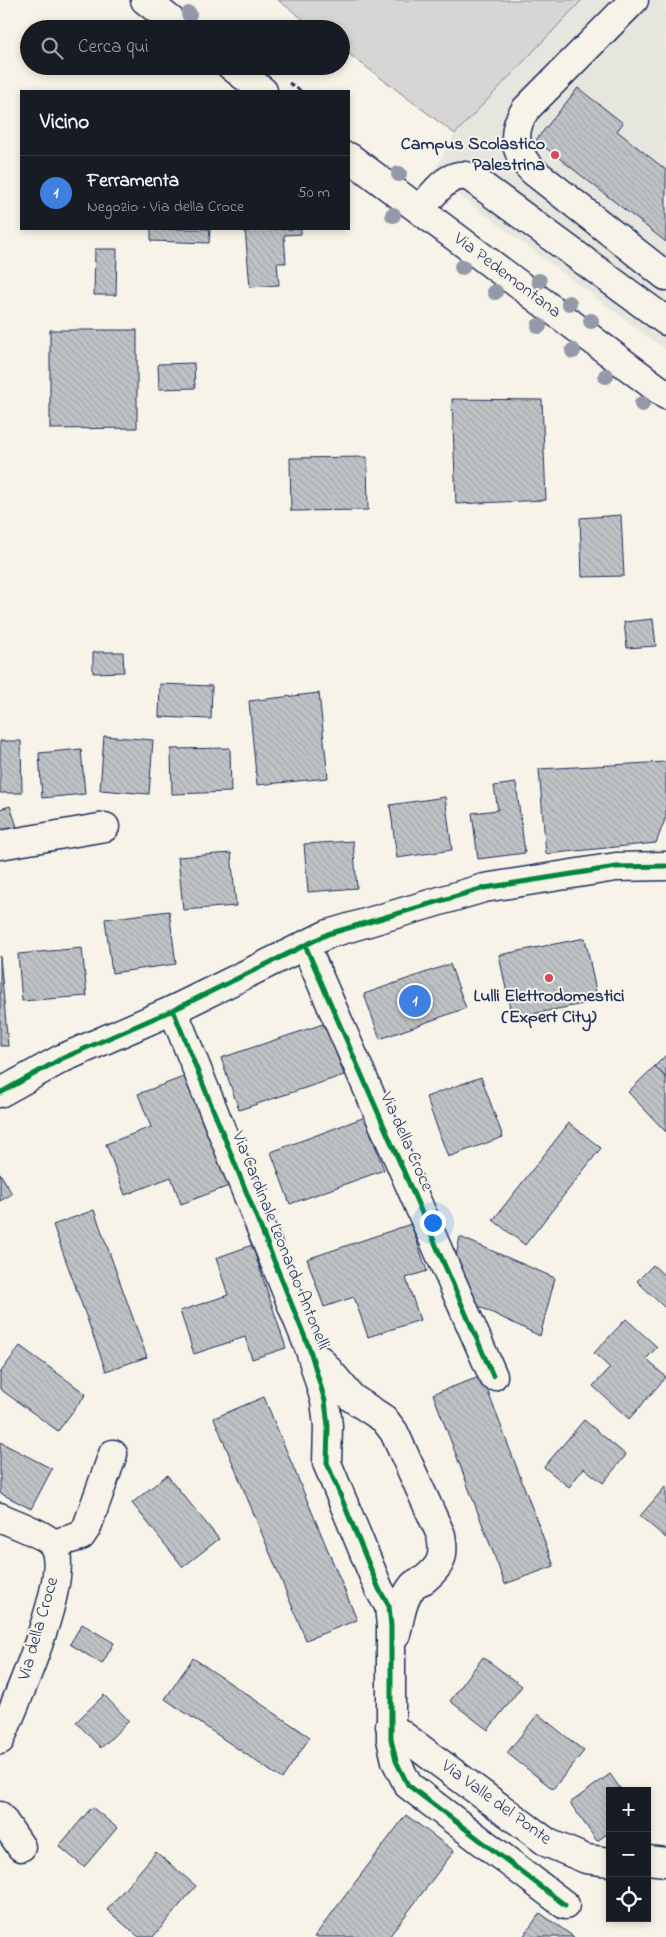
<!DOCTYPE html>
<html lang="it">
<head>
<meta charset="utf-8">
<style>
  body { margin:0; font-family:"Indie Flower",sans-serif; background:#20242c; color:#f1f3f6 }
  .controls { position:absolute; right:15px; bottom:15px; display:grid; overflow:hidden; border-radius:0px; box-shadow:0 2px 8px #0003 }
  .controls button { width:45px; height:45px; display:grid; place-items:center; padding:0; border:0; border-bottom:1px solid #363941; background:#171b24; color:#f1f3f6; font:25px sans-serif }
  .you { position:absolute; left:432px; top:1222px; width:18px; height:18px; margin:-12px; border:4px solid #fff; border-radius:50%; background:#1a73e8; box-shadow:0 0 0 8px #1a73e833 }
  .badge { display:grid; place-items:center; width:32px; height:32px; border-radius:50%; background:#7c3aed; color:#fff; font-size:16px; font-weight:700 }
  .pin { position:absolute; translate:-50% -50%; border:2px solid #fff; box-shadow:0 1px 5px #0006 }
  .list { margin:0; padding:0; list-style:none }
  h2 { display:flex; justify-content:space-between; align-items:center; height:65px; margin:0; padding:0 20px; font-size:21px }
  h2 small { font-size:16px; font-weight:400; color:#9ea1a6 }
  .list li { display:grid; grid-template-columns:32px 1fr auto; gap:15px; align-items:center; box-sizing:border-box; height:75px; padding:0 20px; border-top:1px solid #363941 }
  .list b { display:block; font-size:19px; white-space:nowrap }
  .list p { margin:0; font-size:16px; white-space:nowrap; color:#9ea1a6 }
  .list em { font-size:16px; font-style:normal; color:#9ea1a6 }
  .icon { flex:none; width:28px; height:28px; fill:none; stroke:currentColor; stroke-width:2; stroke-linecap:round; stroke-linejoin:round }
  .map { position:relative; flex:none; width:666px; height:1937px; overflow:hidden }
  .search { position:absolute; background:#171b24; box-shadow:0 2px 8px #0003; left:20px; top:20px; width:330px; height:55px; display:flex; align-items:center; gap:12px; box-sizing:border-box; padding:0 18px; border-radius:28px; color:#9ea1a6; font-size:19px }
  .panel { position:absolute; background:#171b24; box-shadow:0 2px 8px #0003; left:20px; top:90px; width:330px; height:140px; border-radius:0px }
  .map>svg:first-child { display:block }
  .built { fill:#e6e5de }
  .grass { fill:#d7d6d4; stroke:#798299 }
  .building { fill:url(#building-back-hatch); stroke:#1b2f5e }
  .lines { fill:none; stroke-linecap:round; stroke-linejoin:round }
  .minor-casing { stroke:#1b2f5e; stroke-width:31 }
  .path { stroke:#1b2f5e; stroke-width:3; stroke-dasharray:5 4; stroke-linecap:butt }
  .minor { stroke:#f7f3e8; stroke-width:28 }
  .cycleway-casing { stroke:#f7f3e8; stroke-width:8 }
  .cycleway { stroke:#00873e; stroke-width:5 }
  .tree { fill:#9399a9 }
  .poi-dot { fill:#d1495b; stroke:#f7f3e8; stroke-width:2 }
  .labels { text-anchor:middle; dominant-baseline:central; stroke-width:4; stroke-linejoin:round; paint-order:stroke }
  .poi-label { font-size:18px; font-weight:bold; fill:#1b2f5e; stroke:#f7f3e8; text-anchor:end }
  .street-label { font-size:18px; fill:#1b2f5e; stroke:#f7f3e8 }
</style>
</head>
<body>
<div class="map">
<svg width="666" height="1937" viewBox="0 0 666 1937">
  <defs>
    <pattern id="building-back-hatch" width="6" height="6" patternUnits="userSpaceOnUse" patternTransform="scale(1.25)"><rect width="6" height="6" fill="#c0c3c5"/><path d="M-1 5l2 2M0 0l6 6M5-1l2 2" fill="none" stroke="#a4a8ac"/></pattern>
  </defs>
  <rect width="100%" height="100%" fill="#f7f3e8"/>
  <filter id="ink" filterUnits="userSpaceOnUse"><feTurbulence type="fractalNoise" baseFrequency=".02" numOctaves="2"/><feDisplacementMap in="SourceGraphic" scale="10" xChannelSelector="R" yChannelSelector="G"/><feConvolveMatrix kernelMatrix="1 2 1 2 8 2 1 2 1" color-interpolation-filters="sRGB"/></filter>
  <g filter="url(#ink)">
    <path class="built" d="M582,0H666V350L432,175L455,134Z"/>
    <path class="grass" d="M278,0H582L455,134L341,48V29H316Z"/>
    <g class="building">
      <path d="M578,88L623,123L617,131L666,170V242L536,140Z"/>
      <path d="M151,229H210L209,243L151,241Z"/>
      <path d="M245,229H301V234L284,235L286,263H277L279,285L250,287Z"/>
      <path d="M95,249H117L116,295H94Z"/>
      <path d="M50,330H137V428L50,429Z"/>
      <path d="M194,363L195,388L159,389L158,364Z"/>
      <path d="M452,399L542,400L546,500L456,504Z"/>
      <path d="M367,457L368,510L291,511L290,458Z"/>
      <path d="M621,515L624,576L582,577L580,518Z"/>
      <path d="M653,619L656,646L627,648L624,622Z"/>
      <path d="M93,652H123L124,672L93,673Z"/>
      <path d="M160,684L212,686L211,719L159,717Z"/>
      <path d="M319,693L328,778L257,785L249,701Z"/>
      <path d="M104,736L153,740L149,794L100,790Z"/>
      <path d="M0,741H21L22,793H0Z"/>
      <path d="M230,748L231,792L172,794L171,749Z"/>
      <path d="M81,749L85,794L42,798L39,753Z"/>
      <path d="M666,762V817L656,843L546,854L539,769Z"/>
      <path d="M516,783L525,853L478,859L472,813L498,810L494,786Z"/>
      <path d="M445,797L452,850L397,858L390,805Z"/>
      <path d="M10,806L18,830L0,836V809Z"/>
      <path d="M353,841L357,888L308,892L304,844Z"/>
      <path d="M231,853L236,906L183,910L178,857Z"/>
      <path d="M169,911L176,964L112,973L105,919Z"/>
      <path d="M585,938L598,1001L512,1018L499,955Z"/>
      <path d="M82,948L87,996L22,1001L18,954Z"/>
      <path d="M0,956L8,1046H0Z"/>
      <path d="M450,964L466,1008L380,1039L364,994Z"/>
      <path d="M326,1023L344,1075L239,1110L221,1058Z"/>
      <path d="M666,1055V1078L655,1066Z"/>
      <path d="M655,1066L666,1078V1132L628,1092Z"/>
      <path d="M186,1076L229,1186L181,1204L171,1177L125,1195L106,1144L151,1127L138,1094Z"/>
      <path d="M481,1077L503,1137L448,1157L426,1097Z"/>
      <path d="M365,1117L384,1170L290,1204L271,1152Z"/>
      <path d="M569,1123L601,1148L525,1245L493,1220Z"/>
      <path d="M0,1173L12,1194L0,1201Z"/>
      <path d="M94,1210L147,1357L106,1371L53,1225Z"/>
      <path d="M411,1224L427,1271L406,1278L420,1320L368,1337L354,1297L324,1307L307,1259Z"/>
      <path d="M460,1237L555,1278L540,1336L474,1304L455,1261Z"/>
      <path d="M252,1245L286,1348L252,1359L245,1337L194,1354L180,1311L228,1295L216,1258Z"/>
      <path d="M653,1265L666,1277V1309L637,1281Z"/>
      <path d="M626,1319L657,1347L646,1359L666,1377L629,1419L593,1386L610,1368L594,1353Z"/>
      <path d="M20,1346L86,1394L58,1431L0,1389V1373Z"/>
      <path d="M482,1376L554,1566L505,1584L433,1394Z"/>
      <path d="M264,1397L357,1620L306,1640L214,1418Z"/>
      <path d="M584,1420L626,1455L603,1483L584,1468L569,1487L544,1467Z"/>
      <path d="M0,1442L52,1469L31,1509L0,1493Z"/>
      <path d="M167,1475L219,1539L183,1567L132,1503Z"/>
      <path d="M666,1486V1538L640,1516Z"/>
      <path d="M82,1624L114,1643L102,1664L70,1644Z"/>
      <path d="M483,1657L522,1686L488,1730L450,1701Z"/>
      <path d="M193,1658L310,1737L282,1779L165,1699Z"/>
      <path d="M104,1695L129,1721L101,1748L76,1722Z"/>
      <path d="M538,1714L584,1751L553,1789L507,1753Z"/>
      <path d="M610,1774L622,1791H610V1832L597,1841L570,1803Z"/>
      <path d="M92,1807L117,1828L84,1867L59,1846Z"/>
      <path d="M406,1815L454,1851L389,1937H314Z"/>
      <path d="M156,1852L196,1886L153,1937H139L107,1910Z"/>
      <path d="M540,1913L574,1937H523Z"/>
    </g>
    <g class="lines">
      <g class="minor-casing">
        <g id="minor">
          <path d="M145,0L182,29"/>
          <path d="M634,0L526,109C510,131 514,153 533,171L666,276"/>
          <path d="M231,66L263,91"/>
          <path d="M349,157L666,395"/>
          <path d="M420,210C433,195 448,170 470,177L666,321"/>
          <path d="M0,845L105,827"/>
          <path d="M305,945L493,1376"/>
          <path d="M173,1010L310,1350L325,1401L328,1426L327,1463L379,1589L389,1606L391,1626V1739L396,1761L408,1785L565,1905"/>
          <path d="M0,1093L61,1059L173,1010L328,934L484,888L616,867L666,866"/>
          <path d="M320,1360L352,1398L384,1419L394,1432L441,1535C445,1556 442,1565 425,1579C421,1582 415,1582 412,1587C402,1600 400,1618 396,1634"/>
          <path d="M0,1517C12,1523 48,1535 54,1546C71,1580 15,1704 0,1740"/>
          <path d="M53,1544L81,1536L87,1527L113,1454"/>
          <path d="M390,1726L548,1843L586,1859L610,1862"/>
          <path d="M0,1816L21,1847"/>
          <path d="M647,1860L666,1862"/>
        </g>
      </g>
      <g class="path">
        <path d="M210,22L219,29"/>
        <path d="M289,83L301,91"/>
      </g>
      <use href="#minor" class="minor"/>
      <g class="cycleway-casing">
        <g id="cycleway">
          <path d="M305,945L493,1376"/>
          <path d="M173,1010L310,1350L325,1401L328,1426L327,1463L379,1589L389,1606L391,1626V1739L396,1761L408,1785L565,1905"/>
          <path d="M0,1093L61,1059L173,1010L328,934L484,888L616,867L666,866"/>
        </g>
      </g>
      <use href="#cycleway" class="cycleway"/>
    </g>
    <g class="tree">
      <circle cx="189" cy="14" r="8"/>
      <circle cx="399" cy="174" r="8"/>
      <circle cx="393" cy="215" r="8"/>
      <circle cx="462" cy="267" r="8"/>
      <circle cx="539" cy="281" r="8"/>
      <circle cx="495" cy="292" r="8"/>
      <circle cx="569" cy="303" r="8"/>
      <circle cx="591" cy="321" r="8"/>
      <circle cx="539" cy="326" r="8"/>
      <circle cx="573" cy="351" r="8"/>
      <circle cx="606" cy="376" r="8"/>
      <circle cx="642" cy="404" r="8"/>
    </g>
  </g>
  <g class="poi-dot">
    <circle cx="555" cy="155" r="5"/>
    <circle cx="549" cy="978" r="5"/>
  </g>
  <g class="labels">
    <g class="poi-label">
      <text x="545" y="145">Campus Scolastico<tspan x="545" dy="21">Palestrina</tspan></text>
      <text x="549" y="997" text-anchor="middle">Lulli Elettrodomestici<tspan x="549" dy="21">(Expert City)</tspan></text>
    </g>
    <g class="street-label">
      <text transform="translate(507 276) rotate(37)">Via Pedemontana</text>
      <text transform="translate(406 1142) rotate(66)">Via della Croce</text>
      <text transform="translate(280 1241) rotate(68)">Via Cardinale Leonardo Antonelli</text>
      <text transform="translate(39 1629) rotate(-74)">Via della Croce</text>
      <text transform="translate(496 1803) rotate(36)">Via Valle del Ponte</text>
    </g>
  </g>
</svg>
<div class="controls">
<button>+</button>
<button>−</button>
<button><svg class="icon" aria-label="locate" viewBox="0 0 24 24"><circle cx="12" cy="12" r="6"/><path d="M12 2v4M12 18v4M2 12h4M18 12h4"/></svg></button>
</div>
<div class="you"></div>
<div class="pin badge" style="left:415px;top:1001px;background:#3f7fe0">1</div>
<div class="search"><svg class="icon" aria-label="search" viewBox="0 0 24 24"><circle cx="10" cy="10" r="6"/><path d="M15 15l6 6"/></svg>Cerca qui</div>
<section class="panel">
<h2>Vicino<small></small></h2>
<ul class="list">
<li><span class="badge" style="background:#3f7fe0">1</span><div><b>Ferramenta</b><p>Negozio · Via della Croce</p></div><em>50 m</em></li>
</ul>
</section>
</div>
</body>
</html>
